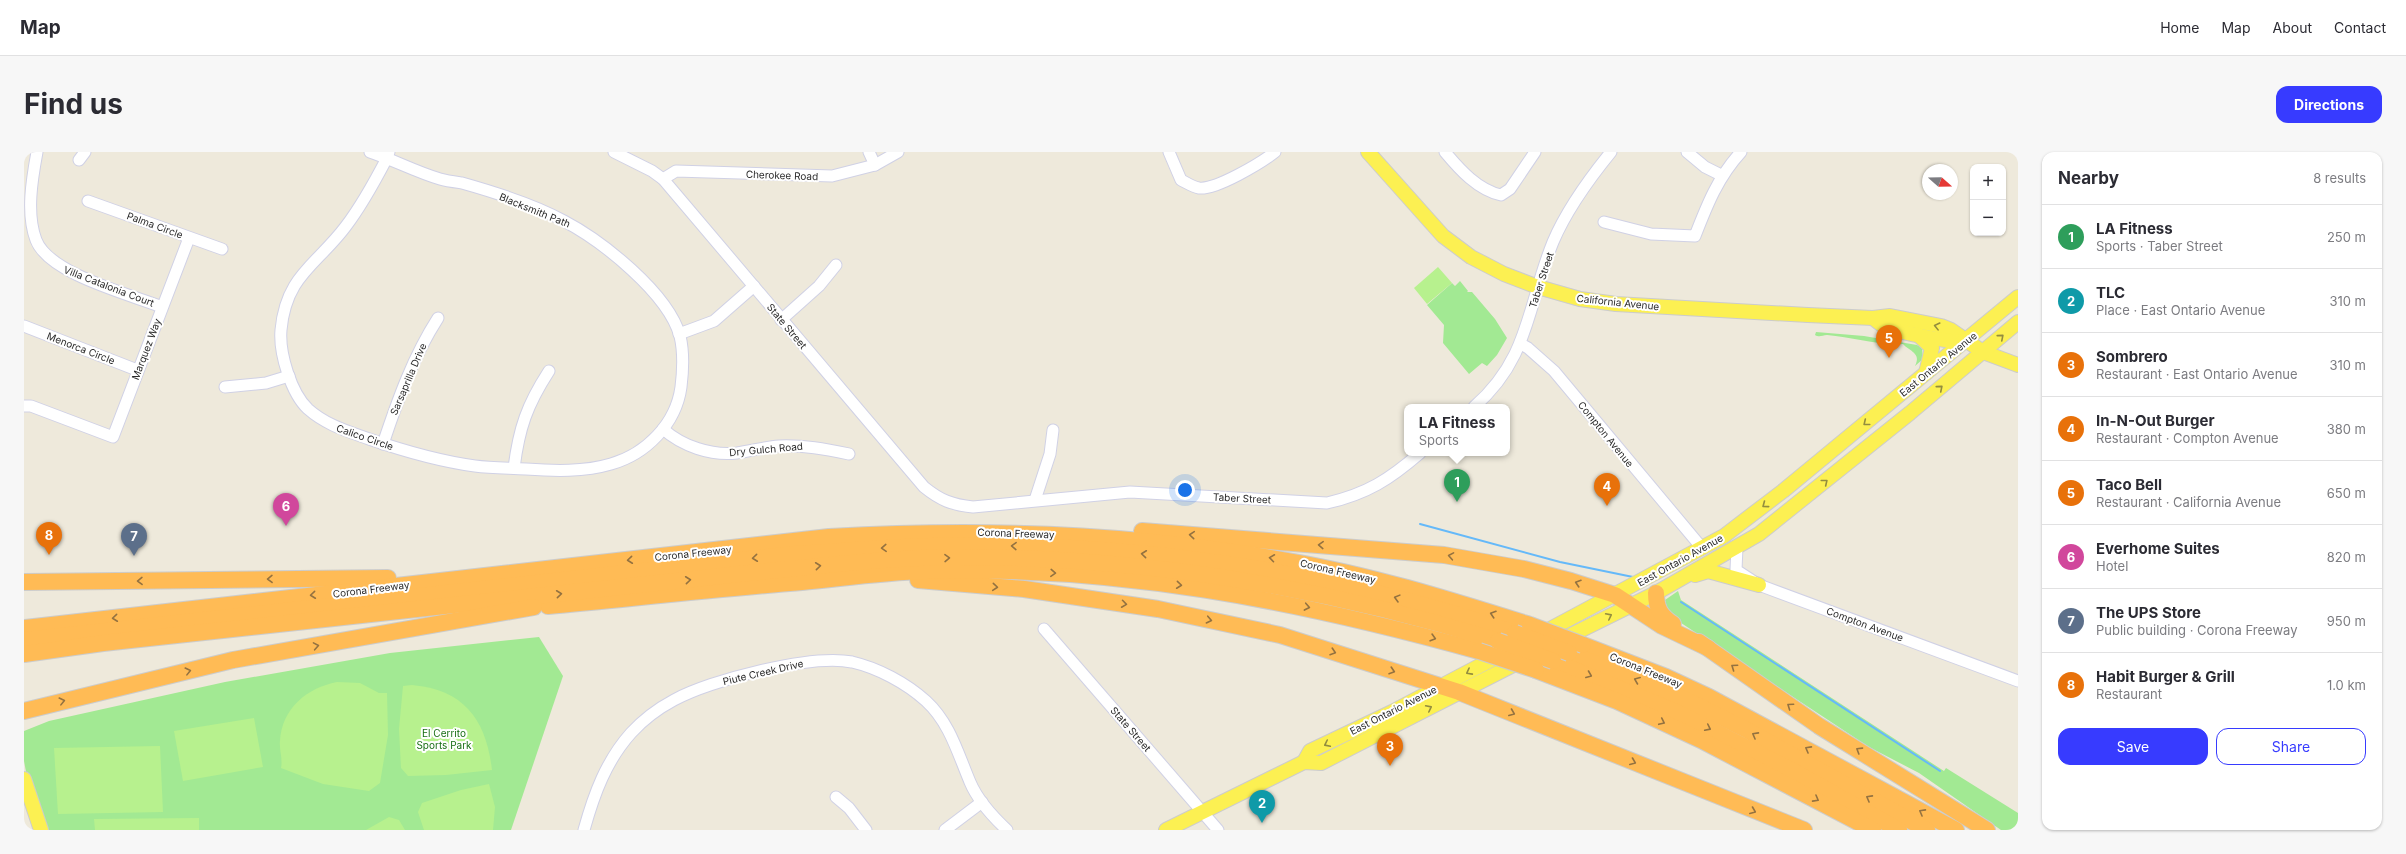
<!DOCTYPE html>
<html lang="en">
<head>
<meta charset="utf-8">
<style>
  body { margin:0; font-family:Inter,sans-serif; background:#f7f7f7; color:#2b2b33 }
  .controls { position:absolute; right:12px; top:12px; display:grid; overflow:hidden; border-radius:8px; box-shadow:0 1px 3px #0004 }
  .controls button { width:36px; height:36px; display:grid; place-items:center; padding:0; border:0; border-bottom:1px solid #e1e1e2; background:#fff; color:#2b2b33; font:20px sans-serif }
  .compass { position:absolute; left:1898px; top:12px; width:36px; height:36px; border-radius:50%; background:#fff; box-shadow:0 1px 3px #0004; rotate:110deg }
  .you { position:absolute; left:1161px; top:338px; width:14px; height:14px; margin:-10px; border:3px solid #fff; border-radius:50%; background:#1a73e8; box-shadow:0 0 0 6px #1a73e833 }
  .badge { display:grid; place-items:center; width:26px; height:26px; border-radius:50%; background:#373bff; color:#fff; font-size:13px; font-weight:700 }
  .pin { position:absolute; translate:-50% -33px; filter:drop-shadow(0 1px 2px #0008) }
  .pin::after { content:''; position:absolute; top:21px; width:14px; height:12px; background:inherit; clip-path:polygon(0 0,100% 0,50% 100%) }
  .popup { position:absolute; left:1380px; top:252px; width:106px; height:52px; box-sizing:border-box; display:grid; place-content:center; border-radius:8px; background:#fff; filter:drop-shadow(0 1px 3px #0005); font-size:13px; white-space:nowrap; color:#7c7c81 }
  .popup b { font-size:15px; color:#2b2b33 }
  .popup::after { content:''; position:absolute; left:50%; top:100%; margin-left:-8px; border:8px solid transparent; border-top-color:#fff }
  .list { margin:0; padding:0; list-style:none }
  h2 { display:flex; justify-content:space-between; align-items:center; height:52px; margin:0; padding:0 16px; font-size:17px }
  h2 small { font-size:13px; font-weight:400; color:#7c7c81 }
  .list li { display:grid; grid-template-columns:26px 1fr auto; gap:12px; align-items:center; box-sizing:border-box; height:64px; padding:0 16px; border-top:1px solid #e1e1e2 }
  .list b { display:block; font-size:15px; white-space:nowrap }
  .list p { margin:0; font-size:13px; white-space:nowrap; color:#7c7c81 }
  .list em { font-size:13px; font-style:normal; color:#7c7c81 }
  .actions { display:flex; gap:8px; padding:12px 16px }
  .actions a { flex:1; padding:9px 0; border:1px solid #373bff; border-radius:12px; text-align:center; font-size:14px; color:#373bff }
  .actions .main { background:#373bff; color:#fff }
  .map { position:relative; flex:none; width:1994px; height:678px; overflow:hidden; border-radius:12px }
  header { display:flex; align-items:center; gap:24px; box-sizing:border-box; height:56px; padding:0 20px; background:#fff; border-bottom:1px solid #e1e1e2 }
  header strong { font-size:19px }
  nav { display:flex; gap:22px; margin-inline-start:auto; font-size:14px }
  .intro { display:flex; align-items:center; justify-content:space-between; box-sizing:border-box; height:96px; padding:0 24px }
  h1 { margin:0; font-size:28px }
  .button { padding:10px 18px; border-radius:12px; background:#373bff; color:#fff; font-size:14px; font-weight:700 }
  main { display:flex; gap:24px; padding:0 24px }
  aside { flex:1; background:#fff; border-radius:12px; box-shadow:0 1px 3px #0004 }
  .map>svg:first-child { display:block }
  .green { fill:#a2e993 }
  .pitch { fill:#b7f18e }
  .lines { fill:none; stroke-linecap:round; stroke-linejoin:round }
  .stream { stroke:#65b9f9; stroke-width:2 }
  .minor-casing { stroke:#d0d1e5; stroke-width:13 }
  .major-casing { stroke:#ccc; stroke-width:16 }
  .highway-casing { stroke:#ccc; stroke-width:18 }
  .minor { stroke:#fff; stroke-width:11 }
  .major { stroke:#fcf052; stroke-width:14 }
  .highway { stroke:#fb5; stroke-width:16 }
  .highway-bridge-casing { stroke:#ccc; stroke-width:18; stroke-linecap:butt }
  .highway-bridge { stroke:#fb5; stroke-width:16 }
  .oneway { stroke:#938d3e }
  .oneway2 { stroke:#947240 }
  .labels { text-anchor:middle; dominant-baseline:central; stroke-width:4; stroke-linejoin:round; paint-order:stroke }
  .street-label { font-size:10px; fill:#2a2a2a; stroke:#fff }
  .park-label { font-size:10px; fill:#186e14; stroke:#fff }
</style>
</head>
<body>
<header>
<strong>Map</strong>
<nav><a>Home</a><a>Map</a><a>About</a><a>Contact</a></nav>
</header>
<div class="intro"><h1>Find us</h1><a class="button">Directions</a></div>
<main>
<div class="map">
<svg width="1994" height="678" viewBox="0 0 1994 678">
  <rect width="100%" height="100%" fill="#eee9db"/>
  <g class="green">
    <path d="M1436,129L1444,139L1443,140H1448L1471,167L1483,186L1473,203L1463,214L1458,211L1445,222L1419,191L1420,173L1403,153L1428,131L1431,134Z"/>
    <path d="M1792,180L1840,184L1893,193L1898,196L1899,207L1891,214C1898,201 1885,199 1879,192C1856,194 1828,185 1803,183C1798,183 1796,186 1791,183Z"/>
    <path d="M1654,439L1657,448L1920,619L1922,616L1994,661V678H1977L1895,621L1845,595L1645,463L1641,448Z"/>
    <path d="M515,485L539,524L487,678H13L0,609V579L25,569L201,530L366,501Z"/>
  </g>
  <g class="pitch">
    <path d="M1414,115L1428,131L1403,152L1390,136Z"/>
    <path d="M313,530L336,531L355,541H363L364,583L356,631L345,639L299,632L257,616C259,607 255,598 256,589C258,556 283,536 313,530Z"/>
    <path d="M388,533C441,538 462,568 468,618L422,623L384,624L377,616L375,577L379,534Z"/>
    <path d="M230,566L239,615L159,629L150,579Z"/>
    <path d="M136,594L139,660L34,662L30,596Z"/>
    <path d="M465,632L471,655L469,678H400L394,660L398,651L437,638Z"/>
    <path d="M365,665L375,668L381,678H342Z"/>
    <path d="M175,666V678H71L70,667Z"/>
  </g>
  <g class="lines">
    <g class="stream">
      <path d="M1396,372L1536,410L1609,425"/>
      <path d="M1657,450L1916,619"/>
    </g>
    <g class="minor-casing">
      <g id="minor">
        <path d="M13,0C8,27 2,62 12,88C25,122 105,142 138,155"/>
        <path d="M346,0C370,8 392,20 416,27C423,29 431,30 438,31C470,40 511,53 540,69C578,89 644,141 656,184C660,201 659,219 657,235C652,272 622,302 587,312C560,320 530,319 502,317C485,316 467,316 451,314C414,309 380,299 345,287C323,279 302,273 284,257C267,241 255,201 257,178C262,123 293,113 322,74C338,53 351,29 363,6L365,0"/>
        <path d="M590,0L628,19L639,27L900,335C916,348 928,353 949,355L1106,340L1303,351C1343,342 1366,327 1396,301"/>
        <path d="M845,0L851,13"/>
        <path d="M1145,0L1157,28C1163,31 1169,35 1175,36C1192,38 1237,11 1251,0"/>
        <path d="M1421,0C1436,18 1454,38 1477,43L1486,37L1511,0"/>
        <path d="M1663,0L1681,15L1697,23"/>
        <path d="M55,8L61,0"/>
        <path d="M639,27L652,19L808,24L851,13L874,0"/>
        <path d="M64,49L198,97"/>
        <path d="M1580,70L1627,82L1671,84C1683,53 1694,25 1717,0"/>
        <path d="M757,168L795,134L812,113"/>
        <path d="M0,174L113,218"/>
        <path d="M655,182L690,169L730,134"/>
        <path d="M1497,192L1504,196L1530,219L1678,396"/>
        <path d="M201,235L242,231L265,224"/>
        <path d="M0,254H7L89,285L165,86"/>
        <path d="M1450,255C1506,206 1503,154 1529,90C1543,57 1565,27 1587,0"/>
        <path d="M639,277C658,294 687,304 713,301C727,299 741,295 755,294C780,293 801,297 825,302"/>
        <path d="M359,292C374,247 389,205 414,166"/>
        <path d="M490,316C495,276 503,253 525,219"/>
        <path d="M1011,348L1026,302L1029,278"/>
        <path d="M1713,395L1712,418L1735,433L1994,529"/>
        <path d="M1020,477L1194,678"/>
        <path d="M812,645L825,656L842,678"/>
        <path d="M560,678C570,642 582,609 607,581C618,569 635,556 650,548C686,528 787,502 828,510C854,516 882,531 902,549C926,571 934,602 946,630C954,649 968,664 983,678"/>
        <path d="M921,678L958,650"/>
      </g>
    </g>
    <g class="major-casing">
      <g id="major">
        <path d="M1344,0L1419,84L1447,105L1480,122L1514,135L1556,147L1592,152L1784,163L1849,166L1866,164L1917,174L1927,178L1959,200L1994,213"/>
        <path d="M1849,166C1853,169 1857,173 1862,175C1878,181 1924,190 1941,190"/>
        <path d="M1893,182L1908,196L1902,221"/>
        <path d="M1671,423L1684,419L1735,433"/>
        <path d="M1515,483L1700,384L1759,339L1994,145"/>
        <path d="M1533,490L1632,441L1735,382L1886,261L1994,170"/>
        <path d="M1280,610L1286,599L1368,560L1480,501"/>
        <path d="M0,627L17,678"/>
        <path d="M1142,678L1280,610L1297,611L1499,508"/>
      </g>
    </g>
    <g class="highway-casing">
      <g id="highway">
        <path d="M1118,379L1420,403L1500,417L1547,429L1591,443L1638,474L1684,496"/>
        <path d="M894,428L1000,437L1134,457L1256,483L1435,540L1780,678"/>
        <path d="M0,430L364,426"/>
        <path d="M1632,441C1632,457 1637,464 1649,472"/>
        <path d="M524,454C609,446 694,437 778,430C819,426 860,420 901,419C1093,413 1271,448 1455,499"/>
        <path d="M0,476L805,385C959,376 1113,381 1264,409C1347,423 1426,448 1506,473"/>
        <path d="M0,488L770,402C835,398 900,392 964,393C1142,395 1323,424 1491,481"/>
        <path d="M1675,490L1795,574L1963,678"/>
        <path d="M1559,493L1642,525L1685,545L1932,678"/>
        <path d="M1545,501L1660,547L1721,577L1903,678"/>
        <path d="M0,502L79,491L734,420C797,414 861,406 925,405C1112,404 1296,434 1474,489"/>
        <path d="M1529,509L1652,560L1769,619L1875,678"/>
        <path d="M1512,518L1593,549L1677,588L1849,678"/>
        <path d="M0,559L209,508L510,455"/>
      </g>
    </g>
    <use href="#minor" class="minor"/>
    <use href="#major" class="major"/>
    <use href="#highway" class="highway"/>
    <g class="highway-bridge-casing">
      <g id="highway-bridge">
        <path d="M1506,473L1559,493"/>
        <path d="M1491,481L1545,501"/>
        <path d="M1474,489L1529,509"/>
        <path d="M1455,499L1512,518"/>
      </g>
    </g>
    <use href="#highway-bridge" class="highway-bridge"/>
  </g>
  <defs><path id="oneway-chevron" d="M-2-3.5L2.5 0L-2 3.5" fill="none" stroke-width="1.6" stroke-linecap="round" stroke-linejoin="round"/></defs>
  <g class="oneway">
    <use href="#oneway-chevron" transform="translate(1913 174) rotate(-166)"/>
    <use href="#oneway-chevron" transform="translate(1977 185) rotate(-41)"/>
    <use href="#oneway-chevron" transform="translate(1916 236) rotate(-40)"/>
    <use href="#oneway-chevron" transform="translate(1842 271) rotate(141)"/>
    <use href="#oneway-chevron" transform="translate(1801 330) rotate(-39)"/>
    <use href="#oneway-chevron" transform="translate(1741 353) rotate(143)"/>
    <use href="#oneway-chevron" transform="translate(1585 464) rotate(-27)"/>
    <use href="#oneway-chevron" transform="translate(1445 520) rotate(152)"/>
    <use href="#oneway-chevron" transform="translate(1405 556) rotate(-27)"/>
    <use href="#oneway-chevron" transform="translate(1303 592) rotate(154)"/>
  </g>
  <g class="oneway2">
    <use href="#oneway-chevron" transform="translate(1168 383) rotate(-175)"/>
    <use href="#oneway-chevron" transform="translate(1297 393) rotate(-177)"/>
    <use href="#oneway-chevron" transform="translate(990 394) rotate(-178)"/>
    <use href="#oneway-chevron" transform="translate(860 396) rotate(177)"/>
    <use href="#oneway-chevron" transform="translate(1120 402) rotate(-174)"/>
    <use href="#oneway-chevron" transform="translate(1427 404) rotate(-170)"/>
    <use href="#oneway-chevron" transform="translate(731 406) rotate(174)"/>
    <use href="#oneway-chevron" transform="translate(923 406) rotate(-1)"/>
    <use href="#oneway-chevron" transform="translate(1248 406) rotate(-172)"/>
    <use href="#oneway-chevron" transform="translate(606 408) rotate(174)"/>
    <use href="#oneway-chevron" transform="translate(794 414) rotate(-6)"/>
    <use href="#oneway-chevron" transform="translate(1029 421) rotate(3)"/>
    <use href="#oneway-chevron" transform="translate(246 427) rotate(179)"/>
    <use href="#oneway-chevron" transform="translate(664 428) rotate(-6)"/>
    <use href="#oneway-chevron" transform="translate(116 429) rotate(179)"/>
    <use href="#oneway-chevron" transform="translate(1554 431) rotate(-162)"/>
    <use href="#oneway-chevron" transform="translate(1155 433) rotate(6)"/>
    <use href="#oneway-chevron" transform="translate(971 435) rotate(5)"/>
    <use href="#oneway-chevron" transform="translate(535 442) rotate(-6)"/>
    <use href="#oneway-chevron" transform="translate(289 443) rotate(174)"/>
    <use href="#oneway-chevron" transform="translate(1373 446) rotate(-165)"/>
    <use href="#oneway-chevron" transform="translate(1100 452) rotate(8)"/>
    <use href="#oneway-chevron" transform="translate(1283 455) rotate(11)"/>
    <use href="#oneway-chevron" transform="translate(1469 462) rotate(-162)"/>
    <use href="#oneway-chevron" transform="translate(91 466) rotate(174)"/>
    <use href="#oneway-chevron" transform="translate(1185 468) rotate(12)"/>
    <use href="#oneway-chevron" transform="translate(1409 486) rotate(16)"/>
    <use href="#oneway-chevron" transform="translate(292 494) rotate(-10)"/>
    <use href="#oneway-chevron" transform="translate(1309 500) rotate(18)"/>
    <use href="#oneway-chevron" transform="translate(1710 515) rotate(-145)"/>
    <use href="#oneway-chevron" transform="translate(164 519) rotate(-14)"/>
    <use href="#oneway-chevron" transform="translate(1368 519) rotate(18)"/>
    <use href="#oneway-chevron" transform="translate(1565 523) rotate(22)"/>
    <use href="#oneway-chevron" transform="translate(1613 528) rotate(-158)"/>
    <use href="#oneway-chevron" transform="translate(38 549) rotate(-14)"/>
    <use href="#oneway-chevron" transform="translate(1766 554) rotate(-145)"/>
    <use href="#oneway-chevron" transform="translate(1488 561) rotate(22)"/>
    <use href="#oneway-chevron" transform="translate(1638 570) rotate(25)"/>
    <use href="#oneway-chevron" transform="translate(1684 576) rotate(26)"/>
    <use href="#oneway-chevron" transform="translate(1731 583) rotate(-151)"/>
    <use href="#oneway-chevron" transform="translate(1784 597) rotate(-151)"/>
    <use href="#oneway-chevron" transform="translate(1835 598) rotate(-148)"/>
    <use href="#oneway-chevron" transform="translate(1609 610) rotate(22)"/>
    <use href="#oneway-chevron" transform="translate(1845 646) rotate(-151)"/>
    <use href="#oneway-chevron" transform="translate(1792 647) rotate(29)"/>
    <use href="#oneway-chevron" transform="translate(1729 659) rotate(22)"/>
    <use href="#oneway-chevron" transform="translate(1898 660) rotate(-151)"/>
  </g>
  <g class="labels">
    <g class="street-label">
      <text transform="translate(758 23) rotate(2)">Cherokee Road</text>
      <text transform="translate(511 58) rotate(22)">Blacksmith Path</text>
      <text transform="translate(131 73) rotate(20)">Palma Circle</text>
      <text transform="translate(1517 128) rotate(-72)">Taber Street</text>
      <text transform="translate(85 134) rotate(21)">Villa Catalonia Court</text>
      <text transform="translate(1594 150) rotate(6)">California Avenue</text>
      <text transform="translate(763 174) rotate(50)">State Street</text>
      <text transform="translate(57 196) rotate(21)">Menorca Circle</text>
      <text transform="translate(122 197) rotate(-69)">Marquez Way</text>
      <text transform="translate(1914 212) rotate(-39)">East Ontario Avenue</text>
      <text transform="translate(384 227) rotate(-67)">Sarsaprilla Drive</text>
      <text transform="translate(1582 282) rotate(51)">Compton Avenue</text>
      <text transform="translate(341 285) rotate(19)">Calico Circle</text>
      <text transform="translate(742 297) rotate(-5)">Dry Gulch Road</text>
      <text transform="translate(1218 346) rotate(3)">Taber Street</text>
      <text transform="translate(992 381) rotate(2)">Corona Freeway</text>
      <text transform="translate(669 401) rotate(-6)">Corona Freeway</text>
      <text transform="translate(1656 408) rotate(-29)">East Ontario Avenue</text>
      <text transform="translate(1314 419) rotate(13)">Corona Freeway</text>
      <text transform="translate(347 437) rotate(-7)">Corona Freeway</text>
      <text transform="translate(1841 472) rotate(20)">Compton Avenue</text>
      <text transform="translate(1622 518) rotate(22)">Corona Freeway</text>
      <text transform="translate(739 520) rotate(-13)">Piute Creek Drive</text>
      <text transform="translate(1369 558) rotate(-27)">East Ontario Avenue</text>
      <text transform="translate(1107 577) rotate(49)">State Street</text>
    </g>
    <g class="park-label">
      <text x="420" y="581">El Cerrito<tspan x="420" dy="12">Sports Park</tspan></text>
    </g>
  </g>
</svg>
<div class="controls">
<button>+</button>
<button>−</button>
</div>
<svg class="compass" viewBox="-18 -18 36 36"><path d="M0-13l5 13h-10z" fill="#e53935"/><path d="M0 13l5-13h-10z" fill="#7c7c81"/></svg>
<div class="you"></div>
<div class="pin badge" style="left:1433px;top:350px;background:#2e9e5b">1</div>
<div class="popup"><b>LA Fitness</b>Sports</div>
<div class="pin badge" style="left:1238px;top:671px;background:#0f9aa8">2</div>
<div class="pin badge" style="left:1366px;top:614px;background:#e8710a">3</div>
<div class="pin badge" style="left:1583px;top:354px;background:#e8710a">4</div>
<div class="pin badge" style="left:1865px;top:206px;background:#e8710a">5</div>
<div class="pin badge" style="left:262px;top:374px;background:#d1479c">6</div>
<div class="pin badge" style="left:110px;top:404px;background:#5c6f8a">7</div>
<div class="pin badge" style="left:25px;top:403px;background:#e8710a">8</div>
</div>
<aside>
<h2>Nearby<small>8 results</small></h2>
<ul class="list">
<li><span class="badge" style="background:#2e9e5b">1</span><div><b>LA Fitness</b><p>Sports · Taber Street</p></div><em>250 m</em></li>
<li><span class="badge" style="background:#0f9aa8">2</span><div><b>TLC</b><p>Place · East Ontario Avenue</p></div><em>310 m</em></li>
<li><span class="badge" style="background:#e8710a">3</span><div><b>Sombrero</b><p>Restaurant · East Ontario Avenue</p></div><em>310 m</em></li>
<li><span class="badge" style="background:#e8710a">4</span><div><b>In-N-Out Burger</b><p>Restaurant · Compton Avenue</p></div><em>380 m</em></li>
<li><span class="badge" style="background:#e8710a">5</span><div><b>Taco Bell</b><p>Restaurant · California Avenue</p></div><em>650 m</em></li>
<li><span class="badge" style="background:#d1479c">6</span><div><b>Everhome Suites</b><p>Hotel</p></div><em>820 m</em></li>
<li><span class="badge" style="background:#5c6f8a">7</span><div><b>The UPS Store</b><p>Public building · Corona Freeway</p></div><em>950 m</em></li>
<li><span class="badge" style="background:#e8710a">8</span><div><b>Habit Burger &amp; Grill</b><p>Restaurant</p></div><em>1.0 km</em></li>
</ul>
<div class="actions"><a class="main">Save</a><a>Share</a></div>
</aside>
</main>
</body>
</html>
